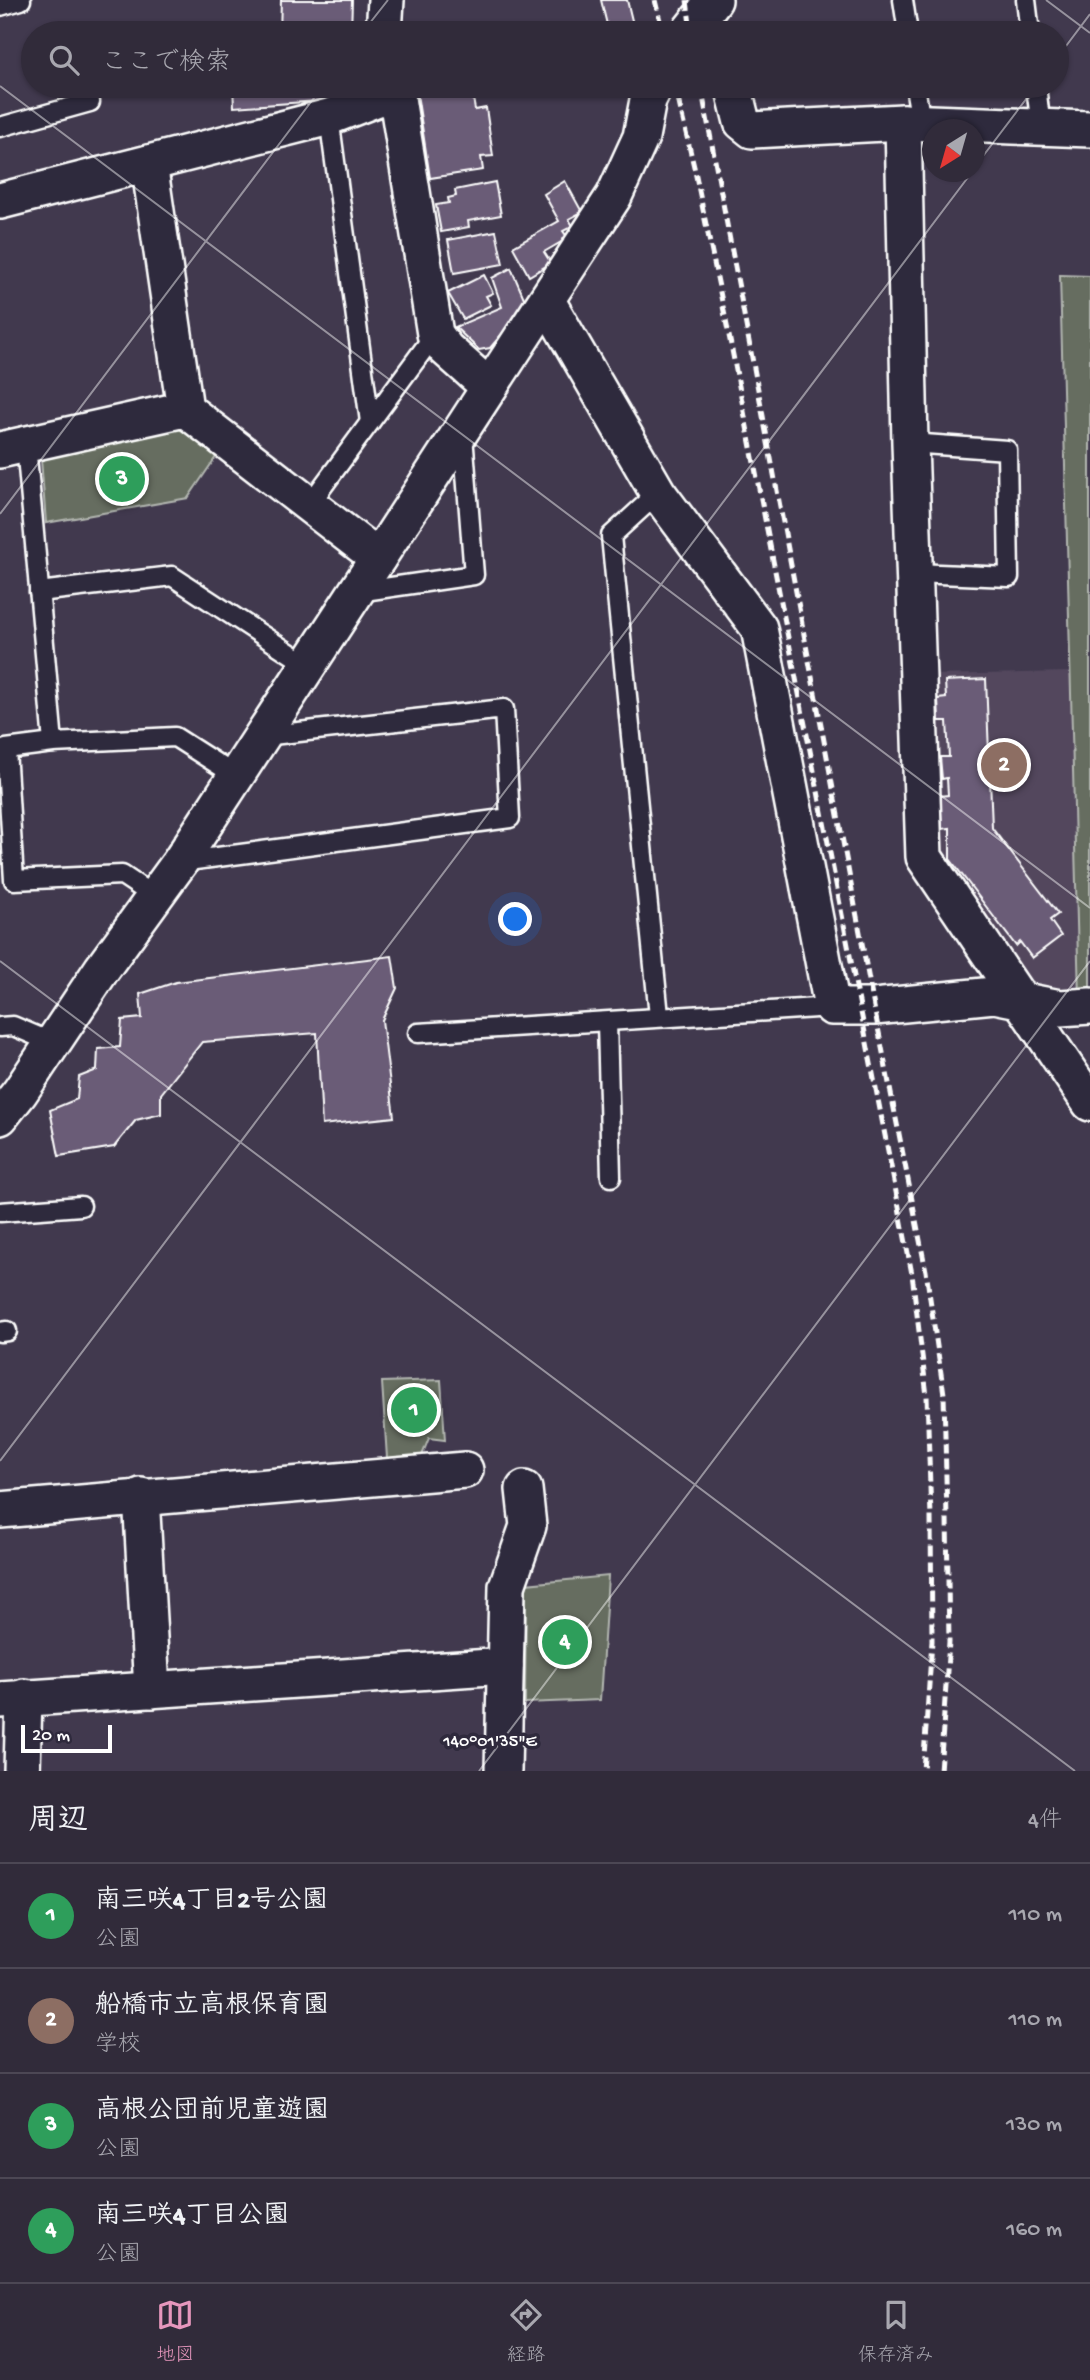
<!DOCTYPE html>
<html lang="ja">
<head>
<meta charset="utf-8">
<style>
  body { margin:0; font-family:"Gochi Hand","Klee One",sans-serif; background:#393342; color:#f1f3f6 }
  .compass { position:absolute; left:922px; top:119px; width:63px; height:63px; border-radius:50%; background:#312b3a; box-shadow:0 2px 5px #0004; rotate:217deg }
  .scale { position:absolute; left:21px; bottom:18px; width:91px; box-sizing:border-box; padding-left:7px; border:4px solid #fff; border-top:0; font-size:19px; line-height:24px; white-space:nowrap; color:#fff; -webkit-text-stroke:5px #2f2a3d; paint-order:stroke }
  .you { position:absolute; left:516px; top:920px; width:24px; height:24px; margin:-18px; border:5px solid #fff; border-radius:50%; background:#1a73e8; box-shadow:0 0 0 10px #1a73e833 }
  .badge { display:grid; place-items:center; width:46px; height:46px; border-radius:50%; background:#e797bd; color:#fff; font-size:23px; font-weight:700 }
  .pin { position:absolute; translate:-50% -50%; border:4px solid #fff; box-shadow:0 2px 7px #0006 }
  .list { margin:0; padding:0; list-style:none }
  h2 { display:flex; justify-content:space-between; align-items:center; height:91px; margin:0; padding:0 28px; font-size:30px }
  h2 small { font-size:23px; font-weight:400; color:#a8a7af }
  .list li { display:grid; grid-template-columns:46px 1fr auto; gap:21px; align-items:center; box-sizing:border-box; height:105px; padding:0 28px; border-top:2px solid #4c4754 }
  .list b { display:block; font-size:26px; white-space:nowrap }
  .list p { margin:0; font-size:23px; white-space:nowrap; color:#a8a7af }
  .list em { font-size:23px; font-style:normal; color:#a8a7af }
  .icon { flex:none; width:38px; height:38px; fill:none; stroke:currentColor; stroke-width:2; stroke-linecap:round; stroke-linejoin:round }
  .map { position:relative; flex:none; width:1090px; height:1771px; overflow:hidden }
  .search { position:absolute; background:#312b3a; box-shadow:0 2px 5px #0004; left:21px; right:21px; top:21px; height:77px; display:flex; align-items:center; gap:18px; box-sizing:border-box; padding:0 24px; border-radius:38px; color:#a8a7af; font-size:26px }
  .sheet { height:511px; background:#312b3a }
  nav { display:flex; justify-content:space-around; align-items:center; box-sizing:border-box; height:98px; border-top:2px solid #4c4754; background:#312b3a; font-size:19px; color:#a8a7af }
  nav a { display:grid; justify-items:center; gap:4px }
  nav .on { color:#e797bd }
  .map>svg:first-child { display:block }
  .built { fill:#52475d }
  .green { fill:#666d60; stroke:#b2b6b0; stroke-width:2 }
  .building { fill:#6b5b77; stroke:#fff; stroke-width:2 }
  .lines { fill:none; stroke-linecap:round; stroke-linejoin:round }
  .service-casing { stroke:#fff; stroke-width:23 }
  .minor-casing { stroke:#fff; stroke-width:40 }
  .service { stroke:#2f2a3d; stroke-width:18 }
  .minor { stroke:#2f2a3d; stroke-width:35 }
  .rail { stroke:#fff; stroke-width:5; stroke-dasharray:10 5; stroke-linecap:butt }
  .ticks { fill:none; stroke:#fff; stroke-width:2; stroke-opacity:0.45 }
  .ticks-label { font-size:18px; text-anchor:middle; fill:#fff; stroke:#2f2a3d; stroke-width:7; stroke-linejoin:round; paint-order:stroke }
</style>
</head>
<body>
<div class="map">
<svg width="1090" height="1771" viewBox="0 0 1090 1771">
  <rect width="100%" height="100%" fill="#41394e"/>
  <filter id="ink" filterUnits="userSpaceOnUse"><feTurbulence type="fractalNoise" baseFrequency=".0143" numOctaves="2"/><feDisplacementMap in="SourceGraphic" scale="14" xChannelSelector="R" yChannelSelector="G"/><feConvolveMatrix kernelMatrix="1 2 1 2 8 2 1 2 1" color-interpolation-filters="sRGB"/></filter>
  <g filter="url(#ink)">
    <path class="built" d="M1070,672L1079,998L1049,992L1026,978L936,855L933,675Z"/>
    <g class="green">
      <path d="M1060,275L1090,276V997L1079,998Z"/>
      <path d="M182,427L218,454L188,498L46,523L41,459Z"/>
      <path d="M441,1380L445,1440L429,1438L421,1458H387L382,1382Z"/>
      <path d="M608,1576L600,1700L525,1703L526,1584Z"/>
    </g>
    <g class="building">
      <path d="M281,0H352L351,33H280Z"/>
      <path d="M601,0H627L635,33H609Z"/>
      <path d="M233,86H349V92H331V100L234,107Z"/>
      <path d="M471,86L475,110L486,108L493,156L481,157L483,170L430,178L417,94Z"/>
      <path d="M565,181L582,212L569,219L573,226L563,231L568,238L544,252L551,263L529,276L513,247L559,221L544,194Z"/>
      <path d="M495,182L501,215L468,221L469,227L441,232L436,205L449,203L448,198L456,196L455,190Z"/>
      <path d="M496,231L503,264L454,273L448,240Z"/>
      <path d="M511,268L524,298L520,313L490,348L479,350L455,327L502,307L492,278Z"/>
      <path d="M484,275L493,293L486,296L491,305L463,319L448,293Z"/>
      <path d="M986,679L992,828L1058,914L1050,920L1061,936L1032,958L1020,942L1016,946L950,859V828L942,829L940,796L948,795L947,778L942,779L940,757H949L947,721H939L938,699L946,698L945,681Z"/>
      <path d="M392,956L397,988L382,1020L394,1117L322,1125L317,1033L202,1042L161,1094V1114L136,1120L114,1147L59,1156L50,1110L77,1099L79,1077L97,1070L98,1049L120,1047L122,1020L142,1018L140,994L176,982Z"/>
    </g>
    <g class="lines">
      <g class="service-casing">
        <g id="service">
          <path d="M903,0L908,33"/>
          <path d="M1026,0L1030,33"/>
          <path d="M0,6L21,0"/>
          <path d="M915,86L921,123"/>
          <path d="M1036,86L1041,128"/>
          <path d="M329,117L370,422"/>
          <path d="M0,127L90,102"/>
          <path d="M910,443L1007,450L1009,577L915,573"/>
          <path d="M26,445L53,743"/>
          <path d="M658,493L611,536L659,1016"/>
          <path d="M309,505L435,334"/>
          <path d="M39,592L172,576L308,665"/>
          <path d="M357,592L474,575L463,435"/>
          <path d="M180,862L510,818L504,709L263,736"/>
          <path d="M155,897L122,875L14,880L6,749L53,743L175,737L236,776"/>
          <path d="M607,1022L611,1177"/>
          <path d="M0,1027L13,1026L53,1043"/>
          <path d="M418,1033L832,1007"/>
          <path d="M0,1212L81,1206"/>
          <path d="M0,1332L7,1331"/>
        </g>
      </g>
      <g class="minor-casing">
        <g id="minor">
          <path d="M384,33L386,0"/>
          <path d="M688,33L714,0"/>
          <path d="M395,86L435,334L446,349L489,387"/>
          <path d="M733,86L742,122L752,130L903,122L1090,129"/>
          <path d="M903,122L910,443L924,857L1090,1103"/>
          <path d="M149,163L185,409"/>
          <path d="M0,201L329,117L396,91"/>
          <path d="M547,301L658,493L759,628L832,1007H874L994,995L1060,1008L1090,1006"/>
          <path d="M0,450L185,409L378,558"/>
          <path d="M0,1117L20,1092L102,969L180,862L614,196L641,137L648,100L655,86"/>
          <path d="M141,1496L152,1690"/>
          <path d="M0,1510L465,1470"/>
          <path d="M0,1700L505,1666"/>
          <path d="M22,1771L24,1697"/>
          <path d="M503,1771L507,1586L528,1526L524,1489"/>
        </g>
      </g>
      <use href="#service" class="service"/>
      <use href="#minor" class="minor"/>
      <g class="rail">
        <path d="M655,0L663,33"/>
        <path d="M687,0L691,33"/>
        <path d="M675,86L695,171L732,350L912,1274L927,1396L931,1517L932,1641L923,1771"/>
        <path d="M701,86L874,1007L926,1271L944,1394L947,1518L949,1642L940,1771"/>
      </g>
    </g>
  </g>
  <path class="ticks" d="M1046,0L1090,33M362,33L388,0M1057,58L1090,14M0,86L1090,908M974,168L1036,86M0,514L323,86M0,961L1075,1771M0,1461L972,172M479,1771L1090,961"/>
  <g class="ticks-label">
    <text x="490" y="1746">140°01'35"E</text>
  </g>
</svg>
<svg class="compass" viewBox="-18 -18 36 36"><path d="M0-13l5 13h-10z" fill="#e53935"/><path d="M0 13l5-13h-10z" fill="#a8a7af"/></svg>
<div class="scale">20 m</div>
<div class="you"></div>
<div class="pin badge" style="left:414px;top:1410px;background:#2e9e5b">1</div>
<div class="pin badge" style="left:1004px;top:765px;background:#8d6e63">2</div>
<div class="pin badge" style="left:122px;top:479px;background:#2e9e5b">3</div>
<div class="pin badge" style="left:565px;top:1642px;background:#2e9e5b">4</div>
<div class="search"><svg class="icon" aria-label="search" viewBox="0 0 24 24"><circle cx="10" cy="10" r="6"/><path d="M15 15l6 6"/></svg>ここで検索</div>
</div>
<section class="sheet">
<h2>周辺<small>4件</small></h2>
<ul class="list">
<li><span class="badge" style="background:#2e9e5b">1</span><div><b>南三咲4丁目2号公園</b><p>公園</p></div><em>110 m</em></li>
<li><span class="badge" style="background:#8d6e63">2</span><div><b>船橋市立高根保育園</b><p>学校</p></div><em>110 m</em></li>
<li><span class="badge" style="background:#2e9e5b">3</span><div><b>高根公団前児童遊園</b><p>公園</p></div><em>130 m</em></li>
<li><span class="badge" style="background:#2e9e5b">4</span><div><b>南三咲4丁目公園</b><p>公園</p></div><em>160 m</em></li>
</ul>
</section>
<nav>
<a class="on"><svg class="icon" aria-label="map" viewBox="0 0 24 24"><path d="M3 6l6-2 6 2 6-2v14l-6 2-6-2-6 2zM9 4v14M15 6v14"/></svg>地図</a>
<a><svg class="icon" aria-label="directions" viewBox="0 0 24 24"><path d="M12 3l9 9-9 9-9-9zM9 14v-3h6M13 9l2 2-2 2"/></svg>経路</a>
<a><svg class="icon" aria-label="saved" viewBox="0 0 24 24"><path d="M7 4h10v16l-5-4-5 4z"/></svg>保存済み</a>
</nav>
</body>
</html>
